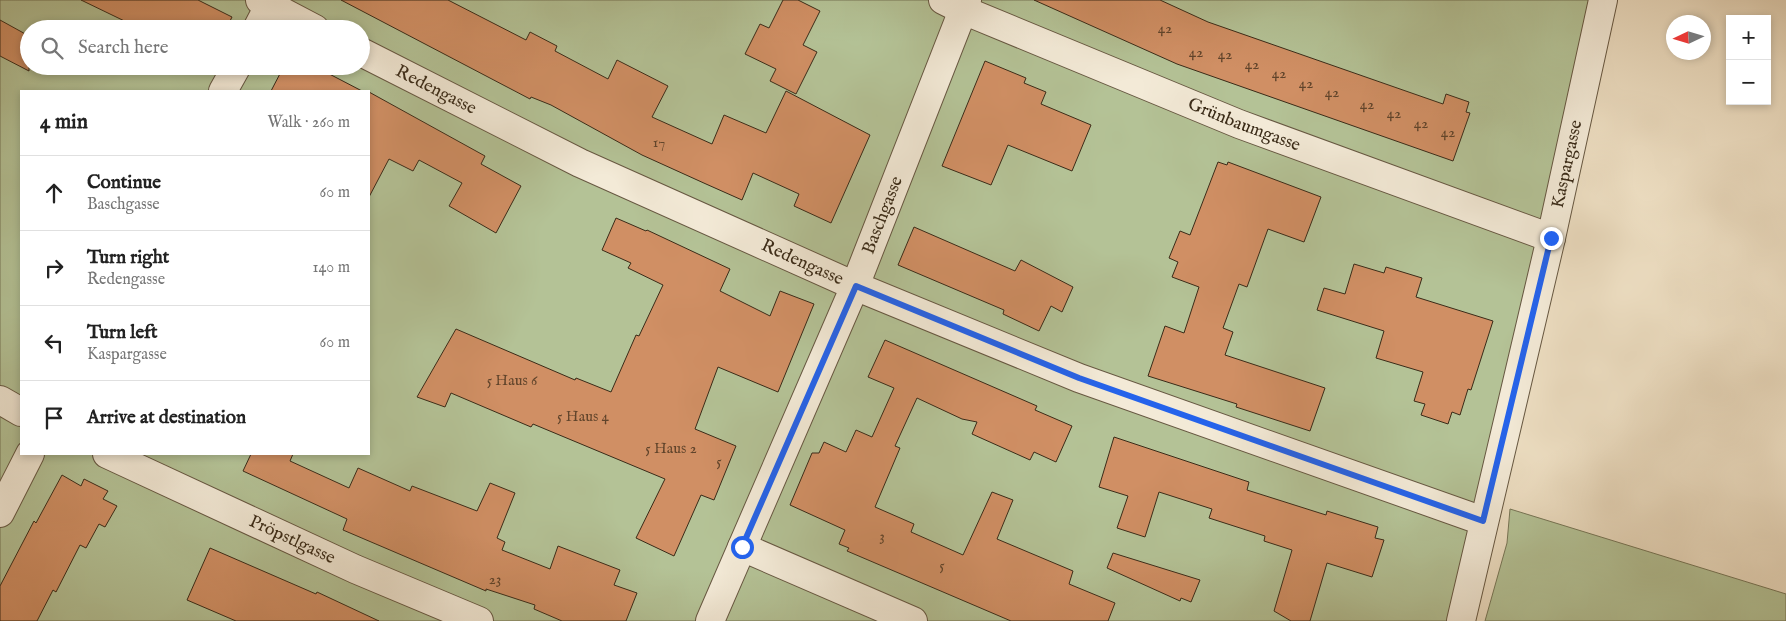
<!DOCTYPE html>
<html lang="en">
<head>
<meta charset="utf-8">
<style>
  body { margin:0; font-family:"IM FELL English",serif; background:#f2f2f2; color:#222 }
  .controls { position:absolute; right:15px; top:15px; display:grid; overflow:hidden; border-radius:0px; box-shadow:0 2px 8px #0003 }
  .controls button { width:45px; height:45px; display:grid; place-items:center; padding:0; border:0; border-bottom:1px solid #e0e0e0; background:#fff; color:#222; font:25px sans-serif }
  .compass { position:absolute; left:1666px; top:15px; width:45px; height:45px; border-radius:50%; background:#fff; box-shadow:0 2px 8px #0003; rotate:266deg }
  .stop { position:absolute; width:15px; height:15px; margin:-11px; border:4px solid #2563eb; border-radius:50%; background:#fff }
  .stop.end { background:#2563eb; border-color:#fff; box-shadow:0 1px 5px #0008 }
  .list { margin:0; padding:0; list-style:none }
  h2 { display:flex; justify-content:space-between; align-items:center; height:65px; margin:0; padding:0 20px; font-size:21px }
  h2 small { font-size:16px; font-weight:400; color:#767676 }
  .list li { display:grid; grid-template-columns:32px 1fr auto; gap:15px; align-items:center; box-sizing:border-box; height:75px; padding:0 20px; border-top:1px solid #e0e0e0 }
  .list b { display:block; font-size:19px; white-space:nowrap }
  .list p { margin:0; font-size:16px; white-space:nowrap; color:#767676 }
  .list em { font-size:16px; font-style:normal; color:#767676 }
  .icon { flex:none; width:28px; height:28px; fill:none; stroke:currentColor; stroke-width:2; stroke-linecap:round; stroke-linejoin:round }
  .map { position:relative; flex:none; width:1786px; height:621px; overflow:hidden }
  .search { position:absolute; background:#fff; box-shadow:0 2px 8px #0003; left:20px; top:20px; width:350px; height:55px; display:flex; align-items:center; gap:12px; box-sizing:border-box; padding:0 18px; border-radius:28px; color:#767676; font-size:19px }
  .panel { position:absolute; background:#fff; box-shadow:0 2px 8px #0003; left:20px; top:90px; width:350px; height:365px; border-radius:0px }
  .map>svg:first-child { display:block }
  .green { fill:#b4c296; stroke:#777657; fill-rule:evenodd }
  .building { fill:#d08f64; stroke:#3a2b18 }
  .lines { fill:none; stroke-linecap:round; stroke-linejoin:round }
  .minor-casing { stroke:#675842; stroke-width:30 }
  .minor { stroke:#f3ead7; stroke-width:28 }
  .route { stroke:#2563eb; stroke-width:6 }
  .labels { text-anchor:middle; dominant-baseline:central; stroke-width:4; stroke-linejoin:round; paint-order:stroke }
  .number-label { font-size:15px; fill:#60442b }
  .street-label { font-size:18px; fill:#3a2b18; stroke:#f3ead7 }
</style>
</head>
<body>
<div class="map">
<svg width="1786" height="621" viewBox="0 0 1786 621">
  <rect width="100%" height="100%" fill="#eddec2"/>
  <filter id="stains"><feTurbulence type="fractalNoise" baseFrequency=".004" numOctaves="4"/><feColorMatrix values="0 0 0 0 .2 0 0 0 0 .09 0 0 0 0 .02 0 0 0 .5 -.17"/></filter>
  <radialGradient id="worn" r=".72"><stop offset=".6" stop-color="#630" stop-opacity="0"/><stop offset="1" stop-color="#630" stop-opacity=".3"/></radialGradient>
  <g class="green">
    <path d="M0,0H1603L1461,621H0ZM29,29H361V66H29ZM21,91H369V454H21Z"/>
    <path d="M1510,509L1786,594V621H1485L1507,543Z"/>
  </g>
  <g class="building">
    <path d="M81,0H198L232,17L226,29H141Z"/>
    <path d="M341,0H448L526,40L530,32L557,46L555,51L608,79L617,60L668,86L652,117L712,144L724,115L766,133L786,91L870,135L831,223L794,206L799,194L753,173L742,200L706,184L642,155L551,105L531,97L530,99Z"/>
    <path d="M783,0H798L820,11L803,45L817,52L796,94L770,81L776,69L745,54L760,24L769,28Z"/>
    <path d="M1034,0H1160L1208,22L1443,104L1446,94L1469,102L1466,112L1470,113L1453,161L1177,64Z"/>
    <path d="M0,20L29,36V71L0,56Z"/>
    <path d="M985,61L1026,78L1024,83L1046,92L1041,104L1091,125L1072,171L1008,145L991,185L942,166Z"/>
    <path d="M284,66H314L362,91H271Z"/>
    <path d="M369,92L485,156L481,164L521,186L496,233L449,206L462,183L419,160L413,171L389,159L369,197Z"/>
    <path d="M1218,162L1227,165L1228,162L1321,197L1304,242L1268,229L1247,287L1239,284L1223,328L1233,332L1225,355L1325,388L1310,431L1236,407L1237,404L1148,376L1165,326L1184,333L1199,287L1172,277L1178,262L1169,258L1180,231L1190,235Z"/>
    <path d="M616,218L646,231L647,230L730,269L720,291L770,316L780,291L814,304L778,392L718,367L695,429L736,446L714,500L701,495L674,556L636,538L665,479L533,424L531,427L451,393L445,407L417,397L456,329L575,380L576,378L611,392L636,335L639,336L663,285L628,268L631,263L602,250Z"/>
    <path d="M914,227L1015,271L1021,260L1073,287L1062,312L1051,306L1039,331L1003,314L1004,310L898,265Z"/>
    <path d="M1354,264L1384,273L1386,267L1422,278L1416,297L1493,321L1471,390L1468,389L1460,415L1452,412L1448,424L1421,415L1425,404L1414,401L1423,372L1376,358L1384,331L1317,310L1324,288L1345,294Z"/>
    <path d="M885,340L1037,406L1035,410L1072,426L1056,462L1034,452L1030,460L972,434L977,422L962,419L917,398L895,446L900,448L875,507L914,524L911,532L963,555L992,492L1013,500L997,539L1073,571L1069,584L1115,603L1108,621H1011L847,551L849,548L839,544L845,530L790,505L812,453H819L824,442L846,452L856,430L872,437L894,388L868,377Z"/>
    <path d="M1114,437L1249,482L1247,490L1326,515L1327,511L1378,527L1375,538L1384,540L1372,577L1327,563L1310,621H1291L1274,611L1292,550L1264,541L1265,536L1209,518L1212,509L1159,492L1145,537L1117,528L1128,496L1099,487Z"/>
    <path d="M251,454H293L290,461L349,488L358,468L410,491L412,486L477,511L490,483L515,493L497,538L505,542L502,550L550,569L558,546L620,570L614,585L637,593L626,621H562L534,609L535,605L486,589V591L343,530L347,519L243,471Z"/>
    <path d="M62,475L81,486L84,479L108,491L103,499L117,506L105,527L99,524L86,548L80,545L56,592L53,590L37,621H0V586L34,521L36,523Z"/>
    <path d="M210,548L316,594L317,592L379,621H236L187,600Z"/>
    <path d="M1113,553L1200,580L1191,602L1181,598L1180,601L1107,568Z"/>
  </g>
  <g class="lines">
    <g class="minor-casing">
      <g id="minor">
        <path d="M260,0L315,29"/>
        <path id="s1" d="M943,0L963,10L1239,124L1551,238"/>
        <path d="M257,29L272,0"/>
        <path id="s2" d="M361,52L580,163L855,286L1079,378L1483,521"/>
        <path d="M223,91L237,66"/>
        <path d="M0,400L21,412"/>
        <path id="s3" d="M107,454L355,569L479,621"/>
        <path d="M0,513L30,454"/>
        <path d="M742,547L913,621"/>
        <path id="s4" d="M710,621L855,286L967,0"/>
        <path id="s5" d="M1461,621L1551,238L1603,0"/>
      </g>
    </g>
    <use href="#minor" class="minor"/>
  </g>
  <g class="lines">
    <path class="route" d="M742,547L856,286L1079,378L1483,521L1551,238"/>
  </g>
  <g class="labels">
    <g class="number-label">
      <text x="1165" y="28">42</text>
      <text x="1196" y="52">42</text>
      <text x="1225" y="54">42</text>
      <text x="1252" y="64">42</text>
      <text x="1279" y="73">42</text>
      <text x="1306" y="83">42</text>
      <text x="1332" y="92">42</text>
      <text x="1367" y="104">42</text>
      <text x="1394" y="113">42</text>
      <text x="1421" y="123">42</text>
      <text x="1448" y="132">42</text>
      <text x="659" y="142">17</text>
      <text x="512" y="380">5 Haus 6</text>
      <text x="583" y="416">5 Haus 4</text>
      <text x="671" y="448">5 Haus 2</text>
      <text x="719" y="461">5</text>
      <text x="882" y="536">3</text>
      <text x="942" y="565">5</text>
      <text x="495" y="579">23</text>
    </g>
    <g class="street-label">
      <text stroke="none"><textPath href="#s2" startOffset="84">Redengasse</textPath></text>
      <text stroke="none"><textPath href="#s1" startOffset="326">Grünbaumgasse</textPath></text>
      <text stroke="none"><textPath href="#s5" startOffset="469">Kaspargasse</textPath></text>
      <text stroke="none"><textPath href="#s4" startOffset="441">Baschgasse</textPath></text>
      <text stroke="none"><textPath href="#s2" startOffset="489">Redengasse</textPath></text>
      <text stroke="none"><textPath href="#s3" startOffset="204">Pröpstlgasse</textPath></text>
    </g>
  </g>
  <rect width="100%" height="100%" filter="url(#stains)"/>
  <rect width="100%" height="100%" fill="url(#worn)"/>
</svg>
<div class="controls">
<button>+</button>
<button>−</button>
</div>
<svg class="compass" viewBox="-18 -18 36 36"><path d="M0-13l5 13h-10z" fill="#e53935"/><path d="M0 13l5-13h-10z" fill="#767676"/></svg>
<div class="stop" style="left:742px;top:547px"></div>
<div class="stop end" style="left:1551px;top:238px"></div>
<div class="search"><svg class="icon" aria-label="search" viewBox="0 0 24 24"><circle cx="10" cy="10" r="6"/><path d="M15 15l6 6"/></svg>Search here</div>
<section class="panel">
<h2>4 min<small>Walk · 260 m</small></h2>
<ul class="list">
<li><svg class="icon" aria-label="ahead" viewBox="0 0 24 24"><path d="M12 20V5M6 11l6-6 6 6"/></svg><div><b>Continue</b><p>Baschgasse</p></div><em>60 m</em></li>
<li><svg class="icon" aria-label="right" viewBox="0 0 24 24"><path d="M7 20v-9h11M14 6l5 5-5 5"/></svg><div><b>Turn right</b><p>Redengasse</p></div><em>140 m</em></li>
<li><svg class="icon" aria-label="left" viewBox="0 0 24 24"><path d="M17 20v-9H6M10 6l-5 5 5 5"/></svg><div><b>Turn left</b><p>Kaspargasse</p></div><em>60 m</em></li>
<li><svg class="icon" aria-label="arrive" viewBox="0 0 24 24"><path d="M6 21V4h12l-3 4 3 4H6"/></svg><div><b>Arrive at destination</b></div></li>
</ul>
</section>
</div>
</body>
</html>
